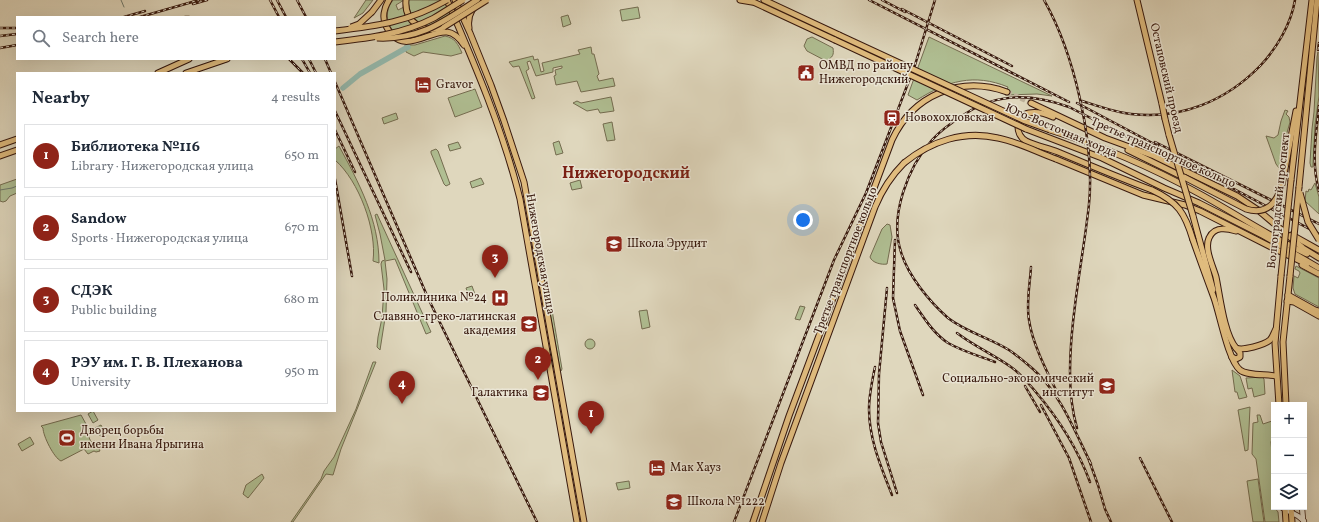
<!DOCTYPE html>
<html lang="en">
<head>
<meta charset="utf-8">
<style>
  body { margin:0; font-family:Vollkorn,serif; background:#f2f2f3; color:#1f2937 }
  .controls { position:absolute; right:12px; bottom:12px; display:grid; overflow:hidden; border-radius:0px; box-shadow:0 4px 16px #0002 }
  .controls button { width:36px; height:36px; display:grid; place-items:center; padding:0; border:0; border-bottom:1px solid #e0e1e3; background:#fff; color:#1f2937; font:20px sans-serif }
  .you { position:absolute; left:803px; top:220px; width:14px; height:14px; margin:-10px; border:3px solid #fff; border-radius:50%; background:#1a73e8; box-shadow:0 0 0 6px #1a73e833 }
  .badge { display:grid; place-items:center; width:26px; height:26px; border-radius:50%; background:#8f2418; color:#fff; font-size:13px; font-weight:700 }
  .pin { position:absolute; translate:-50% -33px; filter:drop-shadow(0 1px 2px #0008) }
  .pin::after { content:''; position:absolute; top:21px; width:14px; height:12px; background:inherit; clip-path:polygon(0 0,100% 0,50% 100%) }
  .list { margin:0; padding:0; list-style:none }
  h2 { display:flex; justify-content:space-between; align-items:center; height:52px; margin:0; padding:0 16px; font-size:17px }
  h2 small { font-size:13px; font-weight:400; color:#747a83 }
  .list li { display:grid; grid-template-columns:26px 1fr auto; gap:12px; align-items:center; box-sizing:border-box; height:64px; margin:0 8px 8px; padding:0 8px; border:1px solid #e0e1e3; border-radius:0px }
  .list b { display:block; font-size:15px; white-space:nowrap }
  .list p { margin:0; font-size:13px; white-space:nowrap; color:#747a83 }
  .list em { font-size:13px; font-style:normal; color:#747a83 }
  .icon { flex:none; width:22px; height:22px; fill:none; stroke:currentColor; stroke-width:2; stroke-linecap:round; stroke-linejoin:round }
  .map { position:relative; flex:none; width:1319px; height:522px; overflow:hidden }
  .search { position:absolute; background:#fff; box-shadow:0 4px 16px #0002; left:16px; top:16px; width:320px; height:44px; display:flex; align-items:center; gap:10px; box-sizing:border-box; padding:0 14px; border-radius:0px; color:#747a83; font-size:15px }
  .panel { position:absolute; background:#fff; box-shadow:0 4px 16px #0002; left:16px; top:72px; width:320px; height:340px; border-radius:0px }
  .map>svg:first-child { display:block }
  .green { fill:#b0bf93; stroke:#746c50 }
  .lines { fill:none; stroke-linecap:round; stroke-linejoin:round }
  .stream { stroke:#6e796e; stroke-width:1 }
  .river { stroke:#93baaf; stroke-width:5.5 }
  .primary-tunnel { stroke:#bdb19a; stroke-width:5; stroke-dasharray:5 2.5; stroke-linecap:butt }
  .secondary-casing { stroke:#37180d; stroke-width:6 }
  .primary-casing { stroke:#37180d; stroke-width:7 }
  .secondary { stroke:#eae5d4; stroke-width:4.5 }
  .primary { stroke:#e0bc7e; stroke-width:5 }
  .rail-casing { stroke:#37180d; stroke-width:2.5 }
  .rail { stroke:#eae5d4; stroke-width:1; stroke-dasharray:3; stroke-linecap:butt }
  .primary-bridge-casing { stroke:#37180d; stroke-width:7; stroke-linecap:butt }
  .primary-bridge { stroke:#e0bc7e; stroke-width:5 }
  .labels { text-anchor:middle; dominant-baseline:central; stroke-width:3; stroke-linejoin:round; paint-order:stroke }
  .poi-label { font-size:12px; fill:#37180d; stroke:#eae5d4; text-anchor:start }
  .street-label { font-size:12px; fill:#37180d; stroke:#eae5d4 }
  .district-label { font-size:16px; font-weight:bold; fill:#7a1f14; stroke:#eae5d4 }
</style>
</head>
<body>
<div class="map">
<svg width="1319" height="522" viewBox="0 0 1319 522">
  <rect width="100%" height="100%" fill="#dfd7bd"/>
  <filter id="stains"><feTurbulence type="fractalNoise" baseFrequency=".005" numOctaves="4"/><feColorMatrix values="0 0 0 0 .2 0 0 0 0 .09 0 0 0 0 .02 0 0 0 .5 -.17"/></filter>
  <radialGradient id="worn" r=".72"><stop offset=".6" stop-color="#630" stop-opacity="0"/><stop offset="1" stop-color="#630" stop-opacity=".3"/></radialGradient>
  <g class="green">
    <path d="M366,0H373L363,13L354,18Z"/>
    <path d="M393,0H404L396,5L398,10L404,7C412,21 415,31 433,32C425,35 416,39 408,38C389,36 381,15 393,0Z"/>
    <path d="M408,0H444L452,19C447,21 438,28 432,28C416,29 409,13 408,0Z"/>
    <path d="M638,7L640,18L622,21L620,10Z"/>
    <path d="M568,15L571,24L563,27L561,17Z"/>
    <path d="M445,36C455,38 458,44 462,53L451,56L423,52L414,56L406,52L405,45H415Z"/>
    <path d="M812,37L833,48C834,55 833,57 826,61L807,51L804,46L807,39Z"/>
    <path d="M929,37L1052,96L1037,94L1007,95H1005L1008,87C974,73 947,81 917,100L908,95Z"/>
    <path d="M591,47L592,54H594L599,74L597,76L599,81L613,78L615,86L581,92L577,81L556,85L554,76L556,75L555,70L562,68V66L553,68V72L536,76L530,61L527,62L529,69L526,71L535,98L532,99L519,66L513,67L509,62L533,56L534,60L538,59L541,72L544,71L542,63L580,54L578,50Z"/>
    <path d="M1318,52L1319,96L1315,125L1313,164V167H1311L1310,163L1312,129L1314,112L1317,57Z"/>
    <path d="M475,89L482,107L455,117L448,98Z"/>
    <path d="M611,97L614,111L600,113L598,109L587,111L573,103L577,101L581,103Z"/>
    <path d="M1285,110L1288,111L1286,114L1289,117L1290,122L1283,147L1281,165L1279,168L1276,164L1266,136L1274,138L1278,135L1281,121Z"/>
    <path d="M396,113L398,119L384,124L382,118Z"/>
    <path d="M612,122L615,140L607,141L603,124Z"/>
    <path d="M559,141L563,153L556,155L553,143Z"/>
    <path d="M458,142L461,148L450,151L448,145Z"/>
    <path d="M339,146C359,183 379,220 379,263L373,261C377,230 359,181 335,160V149Z"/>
    <path d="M436,149L438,151L450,184L446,186L444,184L431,153V151Z"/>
    <path d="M481,178L484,184L472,188L470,182Z"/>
    <path d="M17,179V193L10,196L6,201L3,202L0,201V185Z"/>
    <path d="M580,180L582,188L572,190L570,183Z"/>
    <path d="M1315,183L1319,197V214L1305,201L1306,191L1308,192L1309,189L1311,190Z"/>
    <path d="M377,214L431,332L426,334L395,259L385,261L387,279L386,312L380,350L377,347L378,337L382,318L384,289L381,264L382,261L385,260L380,234L375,215Z"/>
    <path d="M534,220L539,238L549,292L547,293Z"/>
    <path d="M887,224L890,225L892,237L887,264C882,265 872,263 870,257L882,229Z"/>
    <path d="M1296,266L1319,278V307L1295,294L1293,288L1294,276L1298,278L1300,273L1299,271L1295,269Z"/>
    <path d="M472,286L476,297L470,299L466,288Z"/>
    <path d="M548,302L551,304L562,369L561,371L560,369Z"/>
    <path d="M800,306L805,307L800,320L795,319Z"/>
    <path d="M647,310L650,327L642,329L639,311Z"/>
    <circle cx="590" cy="344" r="5"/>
    <path d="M373,362H376L341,449L333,475L326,474L293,522H291L321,479L324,471L334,457L356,409Z"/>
    <path d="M1232,370L1240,376L1247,397L1239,399L1237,392H1235Z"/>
    <path d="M1262,377L1264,379L1265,394L1254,397L1252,388L1248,389L1246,378Z"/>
    <path d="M1250,407L1248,450L1245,451L1238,410Z"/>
    <path d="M93,411L98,420L93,423L88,414Z"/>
    <path d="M81,415L91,433L88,435L91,442L95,441L100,451L96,452L94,451L88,454L84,449L61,461C54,458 43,436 43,428L41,426Z"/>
    <path d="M1257,415H1260L1263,424L1272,421L1273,436L1271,442L1274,474L1273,494L1274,507L1278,512L1279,522H1265L1256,459L1252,454L1253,423L1258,422Z"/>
    <path d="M101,425L106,434L101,437L95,428Z"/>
    <path d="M30,437L34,444L22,451L18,444Z"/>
    <path d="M262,474L264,478L248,498L243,494L246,485Z"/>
    <path d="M1258,479L1264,522H1253L1247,481Z"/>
    <path d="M629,481L630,488L618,490L616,483Z"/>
  </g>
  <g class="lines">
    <g class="stream">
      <path d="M121,0L124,7"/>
      <path d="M0,190L12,188L17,186"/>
    </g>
    <path class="river" d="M343,88L360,74L408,47"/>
    <path class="primary-tunnel" d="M1007,92L1031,103"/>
    <g class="secondary-casing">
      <g id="secondary">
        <path d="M1281,507L1298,516L1304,521"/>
        <path d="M1302,507L1303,520"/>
      </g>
    </g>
    <g class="primary-casing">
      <g id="primary">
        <path d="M389,0C384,8 382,18 386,26C402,58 428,30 447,32C455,33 460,39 464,45"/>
        <path d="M406,0C404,22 424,35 444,27"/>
        <path d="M447,0C475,65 503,130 520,199L577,522"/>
        <path d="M455,0L470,33L491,85L504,121L524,182L584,522"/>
        <path d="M740,0L752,2"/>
        <path d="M749,0L835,40"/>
        <path d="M764,0L839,35"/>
        <path d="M1137,0L1162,104"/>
        <path d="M372,12L381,0"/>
        <path d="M469,28C467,16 472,7 482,0"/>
        <path d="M158,73L189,59"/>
        <path d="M186,73L227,59"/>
        <path d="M1031,103L1105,138L1154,156L1237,196L1258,210L1303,248L1319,258"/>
        <path d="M1053,117C1046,114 1037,111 1029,113C1016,116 1014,134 1026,141C1036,146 1048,148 1058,152C1089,165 1120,178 1152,190"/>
        <path d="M1165,119L1169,135"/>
        <path d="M1026,129L1102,158L1164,188L1199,203L1264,236L1319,268"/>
        <path d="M1050,130C1102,146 1151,167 1198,193C1235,213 1270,237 1307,254"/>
        <path d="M0,145L17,139"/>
        <path d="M1128,150L1183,177"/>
        <path d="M0,156L17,150"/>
        <path d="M1056,159L1143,195L1185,205L1200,211L1277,250L1307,264"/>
        <path d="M1284,174L1296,111"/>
        <path d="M1291,180L1312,0"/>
        <path d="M1299,187L1317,0"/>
        <path d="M1193,216L1213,290"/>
        <path d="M1236,231C1226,228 1214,226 1209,238C1204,249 1213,266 1216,277C1220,296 1224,334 1236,348C1243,351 1264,345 1270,340C1273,337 1274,332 1276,329"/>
        <path d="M1292,235L1319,250"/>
        <path d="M1193,240C1200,260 1207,279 1214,298C1220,315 1228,360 1240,370C1247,376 1267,374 1276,376"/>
        <path d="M1302,265L1319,274"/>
        <path d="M1288,295L1315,310L1319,311"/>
        <path d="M1287,301L1294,302L1319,316"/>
        <path d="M1232,357L1236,359L1240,357V353L1236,348"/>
        <path d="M1279,405L1275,343L1281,276"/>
        <path d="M1286,405L1283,342L1290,276"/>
        <path d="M1285,507L1286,522"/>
        <path d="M1291,507L1292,522"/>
        <path d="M753,522L789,416L892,140C913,95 960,75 1007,92"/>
        <path d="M762,522L781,463L875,207C882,190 891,176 904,163"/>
      </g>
    </g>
    <use href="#secondary" class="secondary"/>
    <use href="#primary" class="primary"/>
    <g class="rail-casing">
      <g id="rail">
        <path d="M270,0L279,17"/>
        <path d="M277,0L286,17"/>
        <path d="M297,0L306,17"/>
        <path d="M869,0L1069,102"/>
        <path d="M882,0L905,12"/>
        <path d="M1044,0C1074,53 1095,143 1089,204C1084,251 1074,297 1071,345C1069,373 1069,401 1077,428"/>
        <path d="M193,4L207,0"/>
        <path d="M902,9L1012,66"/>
        <path d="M124,17L145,11"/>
        <path d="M140,17L199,0"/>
        <path d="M185,17H189"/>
        <path d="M0,28H17"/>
        <path d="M0,36L17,34"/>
        <path d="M0,48L17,45"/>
        <path d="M1318,50L1319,43"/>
        <path d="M289,59L303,73"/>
        <path d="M302,59L310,73"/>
        <path d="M309,59L316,73"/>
        <path d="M325,59L331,73"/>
        <path d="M335,82L428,298L537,522"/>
        <path d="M1082,101C1098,106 1114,112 1131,114C1180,120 1226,101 1260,66C1277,48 1291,24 1295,0"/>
        <path d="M1077,103L1158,146"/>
        <path d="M1319,106C1316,136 1311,162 1319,191"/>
        <path d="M335,111L411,272"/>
        <path d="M335,130L355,172"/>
        <path d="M1155,142L1319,224"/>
        <path d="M1198,170L1319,234"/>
        <path d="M335,179L352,276"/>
        <path d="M895,240L893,298L900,331L923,395"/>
        <path d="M1031,267C1030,284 1026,303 1029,320C1032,342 1046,370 1056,390"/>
        <path d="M887,288L879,374L878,423L881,442L897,493"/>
        <path d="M915,305C924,318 934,334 948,343C962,351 979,356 995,362"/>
        <path d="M957,333C974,346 994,355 1011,367C1020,373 1028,383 1035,391C1059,419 1077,447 1090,482"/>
        <path d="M875,367C872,381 869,395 869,409C869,439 881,467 892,495"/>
        <path d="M1025,386L1040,412"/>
        <path d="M1041,405L1069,458L1091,522"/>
        <path d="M1140,458L1172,522"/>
        <path d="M1089,460L1098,485L1105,509L1111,522"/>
        <path d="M1091,464C1075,432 1061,394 1033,369C1026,363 1018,356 1009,350C990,338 966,332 948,318C930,302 908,276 901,252C889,216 908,167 932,140C941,130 954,121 965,114C998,92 1033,94 1069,107L1201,174"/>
        <path d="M734,522L834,260L866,193L915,65L935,0"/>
      </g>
    </g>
    <use href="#rail" class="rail"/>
    <g class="primary-bridge-casing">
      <g id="primary-bridge">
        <path d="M351,27L359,24L372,12"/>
        <path d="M444,27L487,0"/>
        <path d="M335,31C377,26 409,22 447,0"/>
        <path d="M839,35L1025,121L1050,130"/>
        <path d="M377,38C420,40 443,22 477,0"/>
        <path d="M835,40L1026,129"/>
        <path d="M335,42C369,38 403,34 434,18C444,12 453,6 463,0"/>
        <path d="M1162,104L1165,119"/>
        <path d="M1169,135L1193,216"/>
        <path d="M904,163C931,141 964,130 998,138C1018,142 1037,152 1056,159"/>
        <path d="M1184,177L1246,209C1272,217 1281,195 1284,174"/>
        <path d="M1152,190C1178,202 1185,213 1193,240"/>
        <path d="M1300,193L1308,222L1319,240"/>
        <path d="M1281,276L1291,180"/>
        <path d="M1290,276L1299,187"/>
      </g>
    </g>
    <use href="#primary-bridge" class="primary-bridge"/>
  </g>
  <defs>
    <g id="civic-square" transform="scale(0.9)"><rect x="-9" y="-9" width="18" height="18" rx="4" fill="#8f2418" stroke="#eae5d4"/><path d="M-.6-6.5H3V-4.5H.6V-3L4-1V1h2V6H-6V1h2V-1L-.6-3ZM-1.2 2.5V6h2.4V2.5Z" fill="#fff"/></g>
    <g id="hotel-square" transform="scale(0.9)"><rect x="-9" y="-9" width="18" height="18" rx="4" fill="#8f2418" stroke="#eae5d4"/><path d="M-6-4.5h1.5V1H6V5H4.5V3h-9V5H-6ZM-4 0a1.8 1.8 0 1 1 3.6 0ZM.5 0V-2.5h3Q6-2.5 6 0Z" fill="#fff"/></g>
    <g id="station-square" transform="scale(0.9)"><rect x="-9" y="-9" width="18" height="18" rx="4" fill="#8f2418" stroke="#eae5d4"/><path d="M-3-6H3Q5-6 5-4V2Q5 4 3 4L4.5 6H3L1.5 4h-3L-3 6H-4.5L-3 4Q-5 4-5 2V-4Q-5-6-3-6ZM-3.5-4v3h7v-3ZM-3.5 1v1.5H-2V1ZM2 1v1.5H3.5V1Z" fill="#fff"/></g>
    <g id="school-square" transform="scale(0.9)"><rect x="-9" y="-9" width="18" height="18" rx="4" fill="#8f2418" stroke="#eae5d4"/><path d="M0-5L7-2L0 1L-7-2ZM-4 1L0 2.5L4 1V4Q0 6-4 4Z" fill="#fff"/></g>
    <g id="hospital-square" transform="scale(0.9)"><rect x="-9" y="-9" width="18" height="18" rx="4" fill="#8f2418" stroke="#eae5d4"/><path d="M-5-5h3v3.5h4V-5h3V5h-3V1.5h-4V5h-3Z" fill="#fff"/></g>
    <g id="university-square" transform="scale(0.9)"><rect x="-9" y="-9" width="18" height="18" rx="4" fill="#8f2418" stroke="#eae5d4"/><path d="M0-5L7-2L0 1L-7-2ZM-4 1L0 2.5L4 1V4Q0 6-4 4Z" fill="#fff"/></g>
    <g id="stadium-square" transform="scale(0.9)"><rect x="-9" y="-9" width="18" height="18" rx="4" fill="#8f2418" stroke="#eae5d4"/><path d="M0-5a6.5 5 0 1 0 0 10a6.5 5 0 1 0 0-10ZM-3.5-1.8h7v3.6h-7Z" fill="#fff"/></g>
  </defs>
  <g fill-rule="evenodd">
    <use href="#civic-square" x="806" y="73"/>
    <use href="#hotel-square" x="423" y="85"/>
    <use href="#station-square" x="892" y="118"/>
    <use href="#school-square" x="614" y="244"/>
    <use href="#hospital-square" x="500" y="298"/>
    <use href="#university-square" x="529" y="324"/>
    <use href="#university-square" x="1107" y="386"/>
    <use href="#university-square" x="541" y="393"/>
    <use href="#stadium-square" x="67" y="438"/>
    <use href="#hotel-square" x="657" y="468"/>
    <use href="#school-square" x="674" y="502"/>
  </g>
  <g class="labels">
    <g class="poi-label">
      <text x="819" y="66">ОМВД по району<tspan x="819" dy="14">Нижегородский</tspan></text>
      <text x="436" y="85">Gravor</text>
      <text x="905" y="118">Новохохловская</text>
      <text x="627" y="244">Школа Эрудит</text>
      <text x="487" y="298" text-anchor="end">Поликлиника №24</text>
      <text x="516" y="317" text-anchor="end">Славяно-греко-латинская<tspan x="516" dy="14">академия</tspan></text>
      <text x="1094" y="379" text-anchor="end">Социально-экономический<tspan x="1094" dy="14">институт</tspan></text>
      <text x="528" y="393" text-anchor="end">Галактика</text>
      <text x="80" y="431">Дворец борьбы<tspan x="80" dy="14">имени Ивана Ярыгина</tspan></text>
      <text x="670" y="468">Мак Хауз</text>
      <text x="687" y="502">Школа №1222</text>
    </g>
    <g class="street-label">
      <text transform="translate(1166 78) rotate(77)">Остаповский проезд</text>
      <text transform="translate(1061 131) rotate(23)">Юго-Восточная хорда</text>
      <text transform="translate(1163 153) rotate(24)">Третье транспортное кольцо</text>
      <text transform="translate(1279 201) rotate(-84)">Волгоградский проспект</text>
      <text transform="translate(540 254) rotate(80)">Нижегородская улица</text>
      <text transform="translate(846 261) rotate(-69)">Третье транспортное кольцо</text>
    </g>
    <g class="district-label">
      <text x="626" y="174">Нижегородский</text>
    </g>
  </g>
  <rect width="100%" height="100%" filter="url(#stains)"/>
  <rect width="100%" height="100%" fill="url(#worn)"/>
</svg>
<div class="controls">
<button>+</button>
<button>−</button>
<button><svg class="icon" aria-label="layers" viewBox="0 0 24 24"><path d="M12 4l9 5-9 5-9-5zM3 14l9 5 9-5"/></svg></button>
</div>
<div class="you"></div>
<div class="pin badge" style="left:591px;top:434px">1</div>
<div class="pin badge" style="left:538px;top:380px">2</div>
<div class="pin badge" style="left:495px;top:278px">3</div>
<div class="pin badge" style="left:402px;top:404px">4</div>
<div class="search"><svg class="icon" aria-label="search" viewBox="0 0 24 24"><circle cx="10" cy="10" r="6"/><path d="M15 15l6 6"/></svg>Search here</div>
<section class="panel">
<h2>Nearby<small>4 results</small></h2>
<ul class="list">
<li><span class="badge">1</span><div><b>Библиотека №116</b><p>Library · Нижегородская улица</p></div><em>650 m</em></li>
<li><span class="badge">2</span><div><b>Sandow</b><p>Sports · Нижегородская улица</p></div><em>670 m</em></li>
<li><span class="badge">3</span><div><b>СДЭК</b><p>Public building</p></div><em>680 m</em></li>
<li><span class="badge">4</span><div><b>РЭУ им. Г. В. Плеханова</b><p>University</p></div><em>950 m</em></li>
</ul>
</section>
</div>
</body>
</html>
